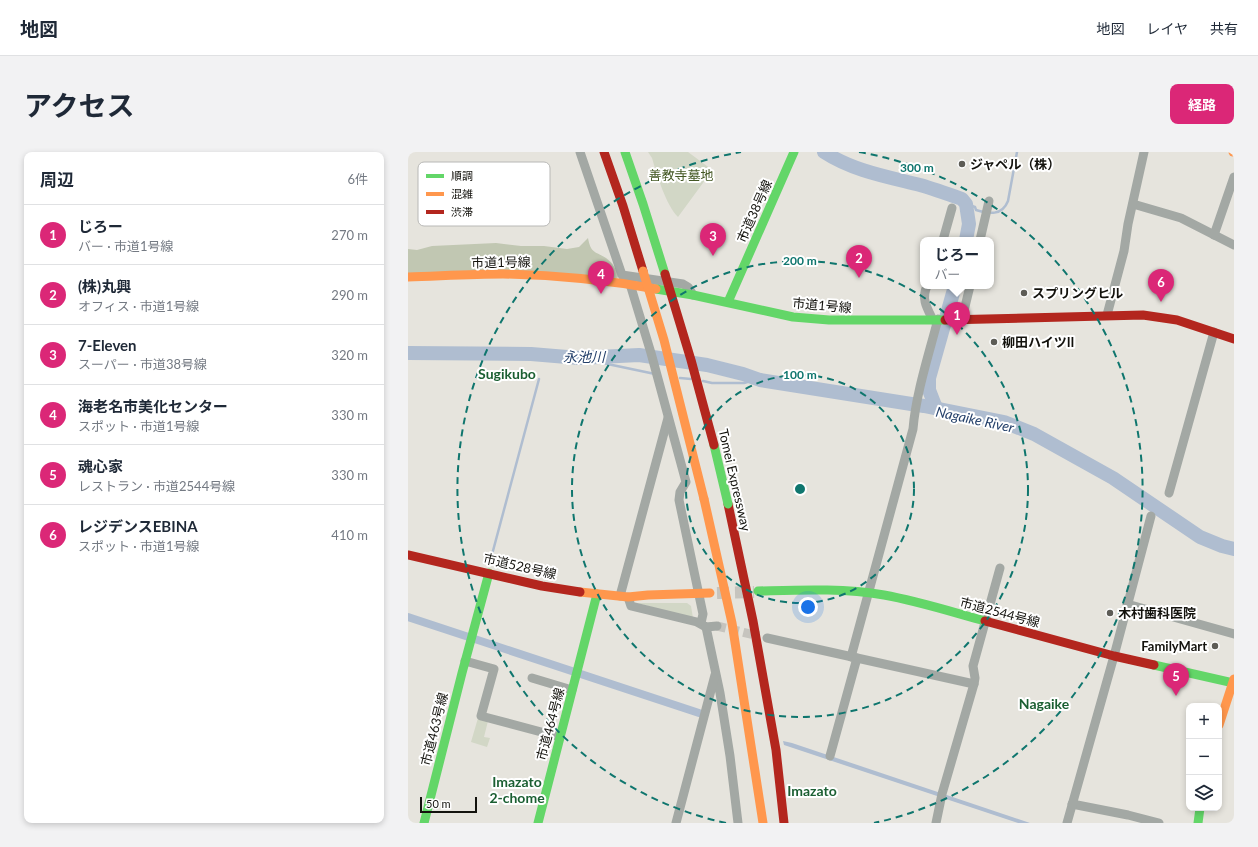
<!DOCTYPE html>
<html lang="ja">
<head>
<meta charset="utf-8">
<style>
  body { margin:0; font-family:Lato,"Noto Sans JP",sans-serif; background:#f2f2f3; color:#1f2937 }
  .controls { position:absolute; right:12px; bottom:12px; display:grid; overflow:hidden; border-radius:8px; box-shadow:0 2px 6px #0003 }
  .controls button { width:36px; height:36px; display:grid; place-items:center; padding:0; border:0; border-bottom:1px solid #e0e1e3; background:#fff; color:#1f2937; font:20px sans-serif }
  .scale { position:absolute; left:12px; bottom:10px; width:57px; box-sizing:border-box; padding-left:4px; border:2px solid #13120d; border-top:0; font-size:11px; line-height:14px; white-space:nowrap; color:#13120d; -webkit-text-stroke:3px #fff; paint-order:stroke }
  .you { position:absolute; left:400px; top:455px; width:14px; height:14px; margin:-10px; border:3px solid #fff; border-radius:50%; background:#1a73e8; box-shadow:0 0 0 6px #1a73e833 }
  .badge { display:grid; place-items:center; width:26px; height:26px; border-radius:50%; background:#db2777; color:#fff; font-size:13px; font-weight:700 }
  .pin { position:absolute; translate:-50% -33px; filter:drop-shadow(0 1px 2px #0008) }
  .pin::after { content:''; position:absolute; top:21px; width:14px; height:12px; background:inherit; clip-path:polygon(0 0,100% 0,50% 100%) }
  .popup { position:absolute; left:512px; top:85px; width:74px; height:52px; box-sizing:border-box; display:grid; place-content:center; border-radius:8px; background:#fff; filter:drop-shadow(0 1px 3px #0005); font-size:13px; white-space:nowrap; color:#747a83 }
  .popup b { font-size:15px; color:#1f2937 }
  .popup::after { content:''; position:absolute; left:50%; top:100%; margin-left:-8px; border:8px solid transparent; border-top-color:#fff }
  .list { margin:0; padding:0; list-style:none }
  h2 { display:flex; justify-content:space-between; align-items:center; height:52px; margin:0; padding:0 16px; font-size:17px }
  h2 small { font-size:13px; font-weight:400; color:#747a83 }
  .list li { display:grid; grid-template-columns:26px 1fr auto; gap:12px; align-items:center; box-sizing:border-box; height:60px; padding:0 16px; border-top:1px solid #e0e1e3 }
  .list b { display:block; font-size:15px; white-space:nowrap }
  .list p { margin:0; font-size:13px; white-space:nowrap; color:#747a83 }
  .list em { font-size:13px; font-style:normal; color:#747a83 }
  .icon { flex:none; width:22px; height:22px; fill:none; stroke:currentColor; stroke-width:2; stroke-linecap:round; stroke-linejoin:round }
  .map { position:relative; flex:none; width:826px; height:671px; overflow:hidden; border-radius:8px }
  header { display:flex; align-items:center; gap:24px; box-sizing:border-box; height:56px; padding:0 20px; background:#fff; border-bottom:1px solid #e0e1e3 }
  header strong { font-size:19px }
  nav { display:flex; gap:22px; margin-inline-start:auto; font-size:14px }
  .intro { display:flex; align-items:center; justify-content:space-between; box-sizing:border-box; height:96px; padding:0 24px }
  h1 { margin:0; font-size:28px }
  .button { padding:10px 18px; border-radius:8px; background:#db2777; color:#fff; font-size:14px; font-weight:700 }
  main { display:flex; gap:24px; padding:0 24px }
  aside { flex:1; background:#fff; border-radius:8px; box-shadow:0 2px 6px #0003 }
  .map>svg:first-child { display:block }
  .green { fill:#d2d7c6 }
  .forest { fill:#c1c7b2 }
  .water { fill:#afbdd0 }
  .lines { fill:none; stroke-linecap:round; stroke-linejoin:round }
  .stream { stroke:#afbdd0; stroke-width:2.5 }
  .canal { stroke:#afbdd0; stroke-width:8 }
  .river { stroke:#afbdd0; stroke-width:14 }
  .street-tunnel { stroke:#c6c4be; stroke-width:9; stroke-dasharray:9 4.5; stroke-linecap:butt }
  .secondary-tunnel { stroke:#c6c4be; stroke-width:12; stroke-dasharray:12 6; stroke-linecap:butt }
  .street { stroke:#a3a8a4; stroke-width:9 }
  .fast { stroke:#63d668; stroke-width:9 }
  .slow { stroke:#ff974d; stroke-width:9 }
  .jam { stroke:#b3261e; stroke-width:9 }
  .fast-bridge { stroke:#63d668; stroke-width:9 }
  .slow-bridge { stroke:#ff974d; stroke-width:9 }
  .jam-bridge { stroke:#b3261e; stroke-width:9 }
  .ring { fill:none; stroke:#0f766e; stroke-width:2; stroke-dasharray:7 5 }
  .poi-dot { fill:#5d5c56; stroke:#fff; stroke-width:1.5 }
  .labels { text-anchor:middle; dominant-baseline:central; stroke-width:4; stroke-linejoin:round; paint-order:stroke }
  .poi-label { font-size:13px; font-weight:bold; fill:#13120d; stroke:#fff; text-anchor:start }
  .park-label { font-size:13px; fill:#445824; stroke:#fff }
  .street-label { font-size:13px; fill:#13120d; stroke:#fff }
  .water-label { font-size:14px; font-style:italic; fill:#25416b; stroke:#fff }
  .neighbourhood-label { font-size:14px; font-weight:bold; fill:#1b5f32; stroke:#fff }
  .key { fill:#fff; stroke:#b8b8b6; stroke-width:1 }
  .key-label { font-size:11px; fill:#13120d }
  .centre { fill:#0f766e; stroke:#fff; stroke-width:2 }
  .ring-label { font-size:12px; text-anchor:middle; font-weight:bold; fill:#0f766e; stroke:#fff; stroke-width:4; stroke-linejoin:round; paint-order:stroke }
</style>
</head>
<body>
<header>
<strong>地図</strong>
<nav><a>地図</a><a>レイヤ</a><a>共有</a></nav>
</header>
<div class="intro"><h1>アクセス</h1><a class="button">経路</a></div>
<main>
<aside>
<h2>周辺<small>6件</small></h2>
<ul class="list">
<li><span class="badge">1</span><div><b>じろー</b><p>バー · 市道1号線</p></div><em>270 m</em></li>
<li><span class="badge">2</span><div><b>(株)丸興</b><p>オフィス · 市道1号線</p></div><em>290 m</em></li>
<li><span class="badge">3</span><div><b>7-Eleven</b><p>スーパー · 市道38号線</p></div><em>320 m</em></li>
<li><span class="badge">4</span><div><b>海老名市美化センター</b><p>スポット · 市道1号線</p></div><em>330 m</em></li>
<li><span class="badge">5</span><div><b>魂心家</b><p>レストラン · 市道2544号線</p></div><em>330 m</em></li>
<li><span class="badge">6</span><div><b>レジデンスEBINA</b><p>スポット · 市道1号線</p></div><em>410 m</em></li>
</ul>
</aside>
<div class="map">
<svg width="826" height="671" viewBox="0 0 826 671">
  <rect width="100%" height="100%" fill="#e6e4dd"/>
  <g class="green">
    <path d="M240,0H280L303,17V20L270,65C258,53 249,23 244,6Z"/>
    <path d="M229,451H279L283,454L285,466Z"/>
    <path d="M70,566L80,569L76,585L82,586L79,595L63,590Z"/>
  </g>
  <path class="forest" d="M180,86C183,102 187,99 198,106C205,111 208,117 211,125L206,127L0,123V97L9,98L24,94L88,91L113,94H136L159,97L171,95Z"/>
  <path class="water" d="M375,589L384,591L622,671H610L376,593Z"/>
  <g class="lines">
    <g class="stream">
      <path d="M558,52L567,55L568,58C581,62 594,64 600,49L609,0"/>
      <path d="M171,206L247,222"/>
      <path d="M272,226L283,227"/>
      <path d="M295,229L304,231H336L350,227"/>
      <path d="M82,410L131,227"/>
    </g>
    <path class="canal" d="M0,465L291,561"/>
    <g class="river">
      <path d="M416,0C445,19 480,25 512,33C526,37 540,42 554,47L558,52L561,72L558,88"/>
      <path d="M0,201L123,202L171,206L231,203L299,213L335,222L352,228L516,254L596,270L626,282L705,326L792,385L814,394L826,397"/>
      <path d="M528,256L521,238V226L547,134"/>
    </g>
    <path class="street-tunnel" d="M309,474L351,484"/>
    <path class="secondary-tunnel" d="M309,441L346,440"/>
    <g class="street">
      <path d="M172,0L214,123L275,132L280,135L285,143"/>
      <path d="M725,52L773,66L826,93"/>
      <path d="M806,83L826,25"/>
      <path d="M535,88L544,56"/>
      <path d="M572,88L581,49"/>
      <path d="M222,132L243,201L278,330L272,340L271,348L295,462L293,471"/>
      <path d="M519,134C513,147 519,156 525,168"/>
      <path d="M699,163L716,99L720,72L736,0"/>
      <path d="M554,167L562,134"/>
      <path d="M761,341L806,180"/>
      <path d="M212,444L260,266"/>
      <path d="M220,445L223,454L289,470L298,475L309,474"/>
      <path d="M719,452L826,482"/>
      <path d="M298,475L312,541L322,604L330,671"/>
      <path d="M359,486L566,532"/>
      <path d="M443,505L505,277C508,241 521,202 530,167"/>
      <path d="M57,509L86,517L73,564L152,585"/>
      <path d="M124,526L164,538"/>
      <path d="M422,604L449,506"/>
      <path d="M664,652L720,663L751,671"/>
      <path d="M268,671L307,523"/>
      <path d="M528,671L534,642L566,532L567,526L565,514L592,416"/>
      <path d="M659,671L706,504L743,364"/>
    </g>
    <g class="fast">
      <path d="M217,0L235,52L257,122"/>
      <path d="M248,137L285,143L385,165L421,168H537"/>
      <path d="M320,150L386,0"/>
      <path d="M350,439C392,438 434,436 476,443C510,449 544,460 577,469"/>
      <path d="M746,513L826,531"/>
      <path d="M16,671L54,521L81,421"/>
      <path d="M130,671L189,442"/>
      <path d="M790,671L792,656"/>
    </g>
    <g class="slow">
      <path d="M825,0H826"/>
      <path d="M0,125C32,124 64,122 95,122C146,123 198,128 248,137"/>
      <path d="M296,347L324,471L355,671"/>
      <path d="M172,440L220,445L240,443L302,441"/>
      <path d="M811,573L826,527"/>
    </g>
    <g class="jam">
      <path d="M196,0L215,54L235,119"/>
      <path d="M537,168L735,163L769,168L826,187"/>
      <path d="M320,352L345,469L368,598L376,671"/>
      <path d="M0,403L134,434L172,440"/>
      <path d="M577,469L706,504L746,513"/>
    </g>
    <path class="fast-bridge" d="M306,293L320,352"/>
    <path class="slow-bridge" d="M235,119L256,188L296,347"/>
    <path class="jam-bridge" d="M257,122L283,208L306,293"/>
  </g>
  <g class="ring">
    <circle cx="392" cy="337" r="114"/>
    <circle cx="392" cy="337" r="228"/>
    <path d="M318 671A342 342 0 0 1 333 0M451 0A342 342 0 0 1 466 671"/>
  </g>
  <g class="poi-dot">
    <circle cx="554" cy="12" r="4"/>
    <circle cx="616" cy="141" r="4"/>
    <circle cx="586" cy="190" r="4"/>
    <circle cx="702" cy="461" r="4"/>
    <circle cx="807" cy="494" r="4"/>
  </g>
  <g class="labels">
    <g class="poi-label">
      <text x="562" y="12">ジャペル（株）</text>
      <text x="624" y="141">スプリングヒル</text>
      <text x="594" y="190">柳田ハイツII</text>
      <text x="710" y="461">木村歯科医院</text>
      <text x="799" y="494" text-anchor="end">FamilyMart</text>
    </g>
    <g class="park-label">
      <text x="273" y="23">善教寺墓地</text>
    </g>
    <g class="street-label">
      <text transform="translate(346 59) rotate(-66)">市道38号線</text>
      <text transform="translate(93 110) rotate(-1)">市道1号線</text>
      <text transform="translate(414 153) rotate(5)">市道1号線</text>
      <text transform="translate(327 328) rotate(77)">Tomei Expressway</text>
      <text transform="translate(112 414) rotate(13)">市道528号線</text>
      <text transform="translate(592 460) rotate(15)">市道2544号線</text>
      <text transform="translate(142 572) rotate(-75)">市道464号線</text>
      <text transform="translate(26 577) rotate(-76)">市道463号線</text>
    </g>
    <g class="water-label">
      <text x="176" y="204">永池川</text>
      <text transform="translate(567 267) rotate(12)">Nagaike River</text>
    </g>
    <g class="neighbourhood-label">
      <text x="99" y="221">Sugikubo</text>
      <text x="636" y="551">Nagaike</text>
      <text x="109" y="629">Imazato<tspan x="109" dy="16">2-chome</tspan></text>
      <text x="404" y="638">Imazato</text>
    </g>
  </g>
  <rect x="10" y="10" width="132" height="64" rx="6" class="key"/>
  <rect x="18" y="22" width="18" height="4" fill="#63d668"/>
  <rect x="18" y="40" width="18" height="4" fill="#ff974d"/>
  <rect x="18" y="58" width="18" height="4" fill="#b3261e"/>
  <g class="key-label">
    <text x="43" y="28">順調</text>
    <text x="43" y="46">混雑</text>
    <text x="43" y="64">渋滞</text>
  </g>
  <circle cx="392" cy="337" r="6" class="centre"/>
  <g class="ring-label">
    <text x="509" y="20">300 m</text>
    <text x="392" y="113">200 m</text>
    <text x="392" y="227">100 m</text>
  </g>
</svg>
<div class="controls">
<button>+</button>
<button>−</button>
<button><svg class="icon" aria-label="layers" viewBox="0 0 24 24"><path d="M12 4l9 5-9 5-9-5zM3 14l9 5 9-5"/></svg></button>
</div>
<div class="scale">50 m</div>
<div class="you"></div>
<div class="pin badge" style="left:549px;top:183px">1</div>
<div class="popup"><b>じろー</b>バー</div>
<div class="pin badge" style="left:451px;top:126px">2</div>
<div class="pin badge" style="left:305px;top:104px">3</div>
<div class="pin badge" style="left:193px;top:142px">4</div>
<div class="pin badge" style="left:768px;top:544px">5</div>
<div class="pin badge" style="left:753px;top:150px">6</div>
</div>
</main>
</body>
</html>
